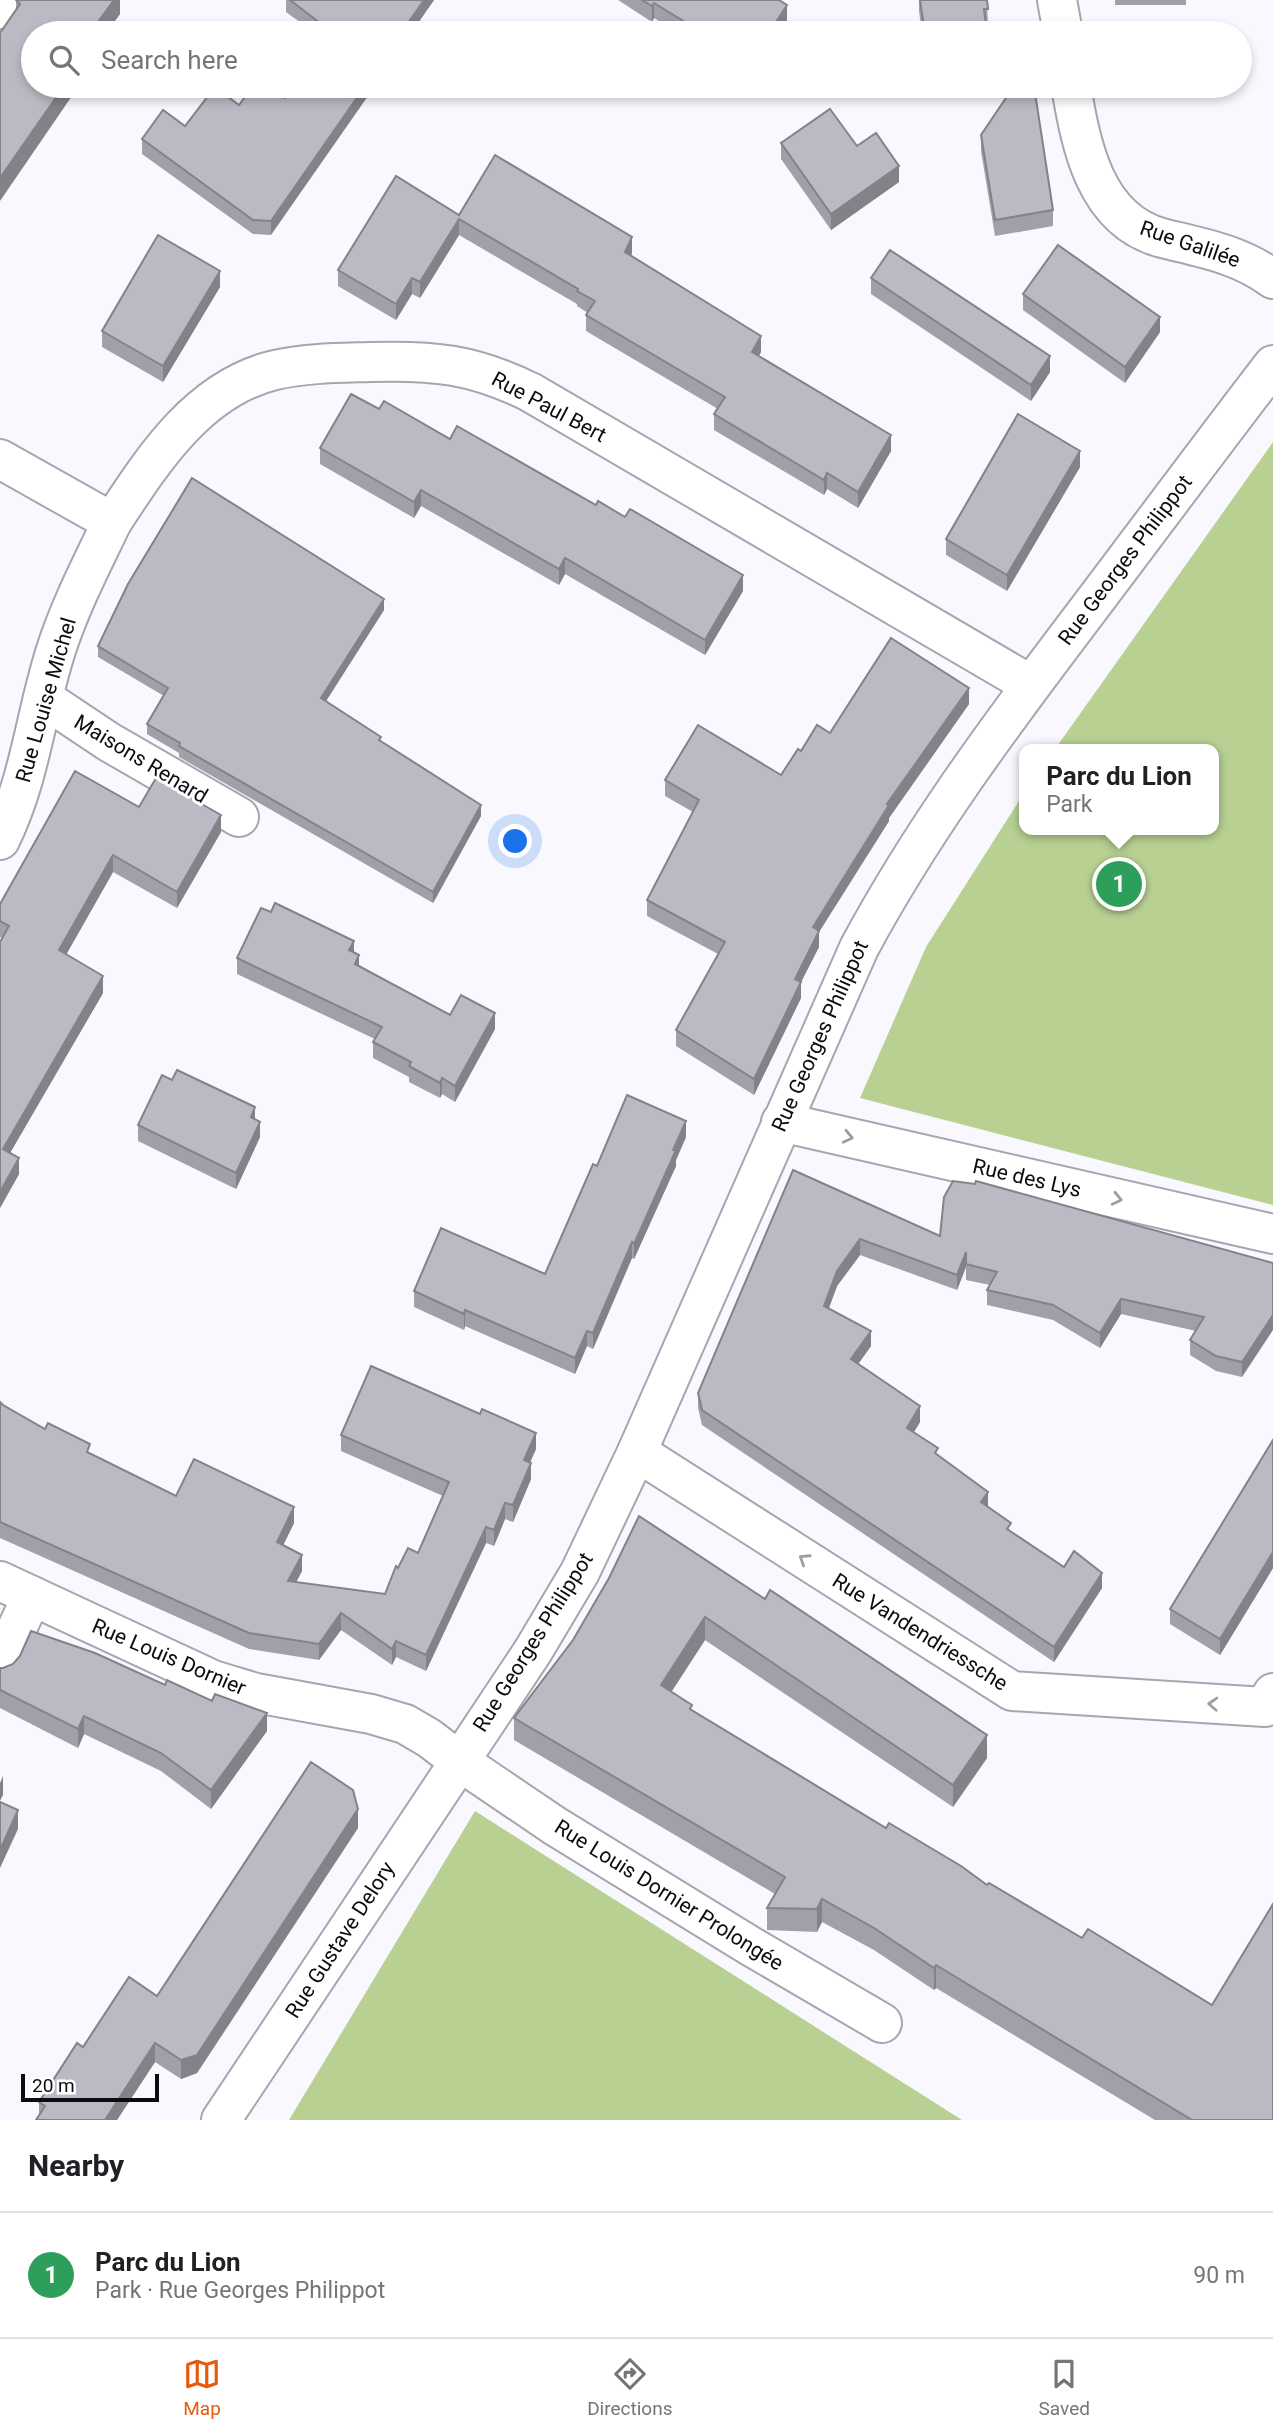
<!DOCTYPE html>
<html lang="en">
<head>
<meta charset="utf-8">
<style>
  body { margin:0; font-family:Roboto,sans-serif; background:#f2f2f2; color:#202124 }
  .scale { position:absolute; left:21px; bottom:18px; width:138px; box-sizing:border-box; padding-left:7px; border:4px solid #0c0c0f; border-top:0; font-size:19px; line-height:24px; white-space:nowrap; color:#0c0c0f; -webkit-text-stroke:5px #fff; paint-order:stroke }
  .you { position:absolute; left:516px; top:842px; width:24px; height:24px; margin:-18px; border:5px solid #fff; border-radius:50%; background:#1a73e8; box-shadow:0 0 0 10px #1a73e833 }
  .badge { display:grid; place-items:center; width:46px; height:46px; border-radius:50%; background:#ea580c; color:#fff; font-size:23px; font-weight:700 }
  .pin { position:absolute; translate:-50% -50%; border:4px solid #fff; box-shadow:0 2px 7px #0006 }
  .popup { position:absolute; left:1019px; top:744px; width:200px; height:91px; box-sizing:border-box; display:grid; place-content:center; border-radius:14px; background:#fff; filter:drop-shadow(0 2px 5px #0005); font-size:23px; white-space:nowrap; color:#757577 }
  .popup b { font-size:26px; color:#202124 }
  .popup::after { content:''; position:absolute; left:50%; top:100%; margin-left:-14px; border:14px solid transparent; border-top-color:#fff }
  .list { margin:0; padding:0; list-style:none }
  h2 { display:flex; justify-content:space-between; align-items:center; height:91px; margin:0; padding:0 28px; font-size:30px }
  h2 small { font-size:23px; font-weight:400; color:#757577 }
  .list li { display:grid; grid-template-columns:46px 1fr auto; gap:21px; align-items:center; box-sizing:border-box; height:126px; padding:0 28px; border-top:2px solid #e0e0e0 }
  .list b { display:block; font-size:26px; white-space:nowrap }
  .list p { margin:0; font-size:23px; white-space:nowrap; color:#757577 }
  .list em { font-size:23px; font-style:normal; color:#757577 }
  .icon { flex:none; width:38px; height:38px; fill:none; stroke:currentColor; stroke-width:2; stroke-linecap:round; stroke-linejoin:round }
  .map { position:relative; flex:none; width:1273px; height:2120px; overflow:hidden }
  .search { position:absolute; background:#fff; box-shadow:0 4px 10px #0003; left:21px; right:21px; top:21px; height:77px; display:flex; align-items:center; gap:18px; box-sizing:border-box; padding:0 24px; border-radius:38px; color:#757577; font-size:26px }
  .sheet { height:217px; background:#fff }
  nav { display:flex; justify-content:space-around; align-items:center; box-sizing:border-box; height:98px; border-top:2px solid #e0e0e0; background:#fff; font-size:19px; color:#757577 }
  nav a { display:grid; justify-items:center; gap:4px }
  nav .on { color:#ea580c }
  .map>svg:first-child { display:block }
  .park { fill:#b8d193 }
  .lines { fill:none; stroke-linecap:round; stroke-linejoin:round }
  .minor-casing { stroke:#a7a6b0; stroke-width:42 }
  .minor { stroke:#fff; stroke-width:38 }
  .wall { fill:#a0a0a9 }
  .shaded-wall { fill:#828289 }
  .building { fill:#babac4; stroke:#828289; stroke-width:2 }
  .oneway { stroke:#9e9e9f }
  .labels { text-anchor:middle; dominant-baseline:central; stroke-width:6; stroke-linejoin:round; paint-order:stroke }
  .street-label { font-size:21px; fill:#0c0c0f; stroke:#fff }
</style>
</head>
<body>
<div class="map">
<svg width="1273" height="2120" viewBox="0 0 1273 2120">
  <rect width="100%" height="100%" fill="#f8f8fe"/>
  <g class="park">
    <path d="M1273,442V1205L860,1098L926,947L1024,793V830H1214V749H1055Z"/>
    <path d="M475,1811L962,2120H289Z"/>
  </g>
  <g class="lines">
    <g class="minor-casing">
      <g id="minor">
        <path d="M1057,0L1063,33"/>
        <path d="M0,9L6,0"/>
        <path d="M1071,86C1081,146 1095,220 1162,238C1202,248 1239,254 1273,279"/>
        <path d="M0,459L112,522C152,461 198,388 275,370C306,363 339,363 370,362C433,360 473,364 530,392L1031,685"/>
        <path d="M43,698L109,742L239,817"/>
        <path d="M0,840C31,777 35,715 56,650C70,606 92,564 112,522"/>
        <path d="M781,1122L1273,1234"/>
        <path d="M637,1452L1012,1691L1265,1707L1273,1693"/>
        <path d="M0,1581L213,1680L256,1693L371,1714L405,1724L429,1738L459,1761L555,1826L752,1947L882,2023"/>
        <path d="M0,1665L32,1596"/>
        <path d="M221,2120L533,1651L580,1572L637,1452L859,948C920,834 997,730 1075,627C1141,540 1206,452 1273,365"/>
      </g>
    </g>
    <use href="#minor" class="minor"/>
  </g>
  <g class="wall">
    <path d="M120,0V14L106,33H33L74,86V93L16,11V1Z"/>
    <path d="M286,0H434L411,33H315L286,12Z"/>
    <path d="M618,0H779L787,21L780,33H678L654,18L652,22Z"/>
    <path d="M919,0H987L988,24L986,25L987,33H922L919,11Z"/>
    <rect x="1115" y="0" width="71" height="5"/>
    <path d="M285,98L271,235L253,234L142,154V139L185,126L239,105Z"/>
    <path d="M981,135L1053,210V226L995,236L981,151Z"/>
    <path d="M781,143L857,146L899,182L831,230L781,159Z"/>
    <path d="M459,215L632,253L631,256L761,352L759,356L891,451L858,508L827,489L824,495L714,430V414L718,409L586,331V315L588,313L577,306V304L459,235L420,298L412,294L396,320L338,286V270Z"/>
    <path d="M871,278L1050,372L1031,401L871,294Z"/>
    <path d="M220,287L163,382L102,347V331Z"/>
    <path d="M1023,294L1160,332L1125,383L1023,310Z"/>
    <path d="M379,409L450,439L743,591L705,655L565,574L559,585L421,506L414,518L320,464V448Z"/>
    <path d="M1080,467L1007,591L946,555V539Z"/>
    <path d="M384,610L326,701L481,816L433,903L179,757V753L147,734V724L164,696L98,657V646Z"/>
    <path d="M969,704L889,818V821L819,932V947L801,982V998L754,1095L676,1046V1030L718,954L647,916V900L693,812L665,796V780L781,775L801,751L830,733Z"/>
    <path d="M139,807L221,832L177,908L113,872L66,955L103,993L10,1153L19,1174L0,1208V942L2,938L0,937V904Z"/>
    <path d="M354,953L359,966L450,1015L495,1029L455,1102L442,1094L440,1098L409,1082V1077L373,1058V1042L375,1039L237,974V958Z"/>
    <path d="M255,1119L260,1137L236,1189L138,1141V1125Z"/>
    <path d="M686,1137L676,1160V1166L634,1259L632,1258L593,1349L587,1346L575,1374L465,1326L464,1330L414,1307V1291L545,1274L597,1166Z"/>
    <path d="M793,1170L940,1236L1273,1263L1242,1377L1216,1371L1190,1355V1340L1196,1331L1121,1314L1100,1348L1053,1320L987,1305V1290L990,1285L966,1280V1267L957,1290L860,1255L837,1286L829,1308L871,1346L858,1364L920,1422L914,1432L938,1456L1011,1531L1064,1567L1102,1588L1054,1662L702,1425L698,1408V1393Z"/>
    <path d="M0,1402L3,1405L45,1429L90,1454L176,1496L294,1523L283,1545L302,1571L296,1582L385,1594L398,1568L418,1553L443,1496L341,1451V1435L536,1449L530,1462L531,1479L513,1522L505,1519L494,1546L486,1543L426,1671L396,1657L392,1665L341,1630L319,1660L249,1649L0,1538Z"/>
    <path d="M1273,1440V1568L1220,1655L1170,1624V1609Z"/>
    <path d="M639,1516L987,1758L953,1807L705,1640L671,1692L692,1710L1273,2120H1155L936,1988L934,1990L874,1950L822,1922L817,1932L767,1930V1908L775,1894L514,1740V1718L573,1640L609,1578Z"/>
    <path d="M0,1668L267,1731L211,1809L161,1771L84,1734L78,1748L0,1708Z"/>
    <path d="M358,1828L197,2073L181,2079L155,2062L117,2120H36L39,2115V2102L83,2047L157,1996Z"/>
  </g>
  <g class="shaded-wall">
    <path d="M114,0H120V14L106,33H90Z"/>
    <path d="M424,0H434L411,33H401Z"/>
    <path d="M654,3V18L652,22V6Z"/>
    <path d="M787,5V21L780,33H769Z"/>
    <path d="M64,86H74V93L0,201V178Z"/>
    <path d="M365,86H375L271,235V221Z"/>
    <path d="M899,166V182L831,230V214Z"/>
    <path d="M459,219V235L420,298V282Z"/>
    <path d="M632,237V253L625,267V252Z"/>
    <path d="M220,271V287L163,382V366Z"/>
    <path d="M412,278V294L396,320V304Z"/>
    <path d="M1160,317V332L1125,383V367Z"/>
    <path d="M761,336V352L752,367V352Z"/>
    <path d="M1050,356V372L1031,401V385Z"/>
    <path d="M891,435V451L858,508V492Z"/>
    <path d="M1080,451V467L1007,591V575Z"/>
    <path d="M827,473V489L824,495V480Z"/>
    <path d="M421,490V506L414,518V502Z"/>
    <path d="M565,558V574L559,585V569Z"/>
    <path d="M743,575V591L705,655V640Z"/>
    <path d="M384,599V610L321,709V698Z"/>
    <path d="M969,688V704L889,818V821L819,932V947L801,982V998L754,1095V1079L795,979L813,927L887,804Z"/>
    <path d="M481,805V816L433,903V892Z"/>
    <path d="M221,815V832L177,908V892Z"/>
    <path d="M113,855V872L59,967V950Z"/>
    <path d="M354,941V957L349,950Z"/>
    <path d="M359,955V971L355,964Z"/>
    <path d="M103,976V993L3,1165V1149Z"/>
    <path d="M495,1013V1029L455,1102V1086Z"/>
    <path d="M442,1078V1094L440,1098V1083Z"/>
    <path d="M255,1107V1123L251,1117Z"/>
    <path d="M686,1121V1137L676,1160V1166L634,1259V1244L673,1150Z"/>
    <path d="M260,1122V1137L236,1189V1173Z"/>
    <path d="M19,1158V1174L0,1208V1192Z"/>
    <path d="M860,1239V1255L837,1286L824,1321V1306L837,1271Z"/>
    <path d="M632,1242V1258L593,1349V1333Z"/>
    <path d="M966,1252V1267L957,1290V1275Z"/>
    <path d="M1121,1299V1314L1100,1348V1333Z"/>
    <path d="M465,1310V1326L464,1330V1314Z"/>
    <path d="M1273,1315V1330L1242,1377V1362Z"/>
    <path d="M587,1331V1346L575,1374V1358Z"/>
    <path d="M871,1331V1346L851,1374V1359Z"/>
    <path d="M920,1406V1422L907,1443V1428Z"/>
    <path d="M536,1433V1449L524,1476V1460Z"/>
    <path d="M531,1463V1479L513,1522V1505Z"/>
    <path d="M988,1492V1507L981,1502Z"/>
    <path d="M505,1503V1519L494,1546V1530Z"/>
    <path d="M294,1507V1523L277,1558V1542Z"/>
    <path d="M486,1527V1543L426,1671V1655Z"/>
    <path d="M1273,1552V1568L1220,1655V1639Z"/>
    <path d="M302,1555V1571L288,1598V1581Z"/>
    <path d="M1102,1573V1588L1054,1662V1647Z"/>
    <path d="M341,1613V1630L319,1660V1644Z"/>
    <path d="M705,1617V1640L661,1708V1685Z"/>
    <path d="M396,1641V1657L392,1665V1649Z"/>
    <path d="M267,1713V1731L211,1809V1790Z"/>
    <path d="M84,1716V1734L78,1748V1729Z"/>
    <path d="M987,1735V1758L953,1807V1785Z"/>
    <path d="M3,1776V1795L0,1801V1783Z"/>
    <path d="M358,1809V1828L197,2073L181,2079V2060Z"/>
    <path d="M18,1810V1829L0,1868V1850Z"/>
    <path d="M822,1899V1922L817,1932V1909Z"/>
    <path d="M936,1965V1988L934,1990V1968Z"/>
    <path d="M155,2043V2062L117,2120H105Z"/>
  </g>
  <g class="building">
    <path d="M16,0H114L90,33H33V86H64L0,178V33L20,4Z"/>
    <path d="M290,0H424L401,33H333Z"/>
    <path d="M642,0H779L787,5L769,33H703L654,3L652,6Z"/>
    <path d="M920,0H987L988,9H984L987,33H925Z"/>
    <path d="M253,86H268L285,98L295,86H365L271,221L253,220L142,139L163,110L185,126L215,87L239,105Z"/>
    <path d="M1014,86H1034L1053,210L995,220L981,135Z"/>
    <path d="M830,109L857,146L876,133L899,166L831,214L781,143Z"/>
    <path d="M495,155L632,237L625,252L761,336L752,352L891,435L858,492L827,473L824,480L714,414L725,397L586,315L595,301L577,291L578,289L459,219L420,282L412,278L396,304L338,270L396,176L459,215Z"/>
    <path d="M158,235L220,271L163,366L102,331Z"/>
    <path d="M1058,245L1160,317L1125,367L1023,294Z"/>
    <path d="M890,250L1050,356L1031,385L871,278Z"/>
    <path d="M351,394L379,409L384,401L450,439L457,426L596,505L598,501L625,517L630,509L743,575L705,640L565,558L559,569L421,490L414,502L320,448Z"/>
    <path d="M1018,414L1080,451L1007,575L946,539Z"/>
    <path d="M192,478L384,599L321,698L381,737L379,740L481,805L433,892L179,746L180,743L147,724L168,688L98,646L128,584Z"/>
    <path d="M891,638L969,688L887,804L889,805L813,927L819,931L795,979L801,982L754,1079L676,1030L725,942L647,900L699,800L665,780L698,725L781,775L798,749L801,751L817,725L830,733Z"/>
    <path d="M75,771L139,807L156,778L221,815L177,892L113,855L59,950L103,976L3,1149L19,1158L0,1192V942L9,926L0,921V904Z"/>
    <path d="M275,903L354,941L349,950L359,955L355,964L450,1015L461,995L495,1013L455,1086L442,1078L440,1083L409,1066L411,1062L373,1042L382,1027L237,958L261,908L271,912Z"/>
    <path d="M177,1070L255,1107L251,1117L260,1122L236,1173L138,1125L162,1075L172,1080Z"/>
    <path d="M627,1095L686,1121L673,1150H676L634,1244L632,1242L593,1333L587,1331L575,1358L465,1310L464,1314L414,1291L441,1228L545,1274L593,1164L597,1166Z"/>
    <path d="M793,1170L940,1236L944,1197L953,1181L975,1184L976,1181L1273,1263V1315L1242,1362L1216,1356L1190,1340L1204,1317L1121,1299L1100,1333L1053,1305L987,1290L997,1272L966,1264V1252L957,1275L860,1239L837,1271L824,1306L871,1331L851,1359L920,1406L907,1428L938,1448L935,1453L988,1492L981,1502L1011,1523L1007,1529L1064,1567L1074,1551L1102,1573L1054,1647L702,1410L698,1393Z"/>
    <path d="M371,1366L480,1414L482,1409L536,1433L524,1460L531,1463L513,1505L505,1503L494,1530L486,1527L426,1655L396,1641L392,1649L341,1613L319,1644L249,1633L0,1522V1402L3,1405L45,1429L48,1423L90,1444L87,1452L176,1496L194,1459L294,1507L277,1542L302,1555L288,1581L385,1594L396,1566L398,1568L408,1548L418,1553L449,1482L341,1435Z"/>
    <path d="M1273,1440V1552L1220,1639L1170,1609Z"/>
    <path d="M639,1516L765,1599L770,1590L987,1735L953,1785L705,1617L661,1685L692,1705L690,1709L886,1828L889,1823L961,1866L987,1885L989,1883L1082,1938L1088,1929L1212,2005L1273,1904V2120H1192L936,1965L934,1968L874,1928L822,1899L817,1909L767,1908L785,1877L514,1718L573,1640L609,1578Z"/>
    <path d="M31,1631L95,1653L165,1685L167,1680L212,1701L215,1694L267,1713L211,1790L161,1753L84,1716L78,1729L0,1690V1668H3L13,1664L20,1656Z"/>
    <path d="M311,1762L353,1790L358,1809L197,2055L181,2060L155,2043L105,2120H36L45,2106L39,2102L77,2043L83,2047L129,1977L157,1996Z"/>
    <path d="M0,1802L18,1810L0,1850Z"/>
  </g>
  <defs><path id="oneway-chevron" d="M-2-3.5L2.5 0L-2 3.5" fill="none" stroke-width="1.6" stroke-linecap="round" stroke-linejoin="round" transform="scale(1.75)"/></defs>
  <g class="oneway">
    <use href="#oneway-chevron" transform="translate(848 1137) rotate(13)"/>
    <use href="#oneway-chevron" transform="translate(1117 1199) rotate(13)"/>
    <use href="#oneway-chevron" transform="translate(804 1559) rotate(-147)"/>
    <use href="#oneway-chevron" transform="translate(1213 1704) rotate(-177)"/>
  </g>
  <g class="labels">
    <g class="street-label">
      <text transform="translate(1190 244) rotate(19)">Rue Galilée</text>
      <text transform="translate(549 407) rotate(28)">Rue Paul Bert</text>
      <text transform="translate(1125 560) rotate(-53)">Rue Georges Philippot</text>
      <text transform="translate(46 700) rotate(-74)">Rue Louise Michel</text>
      <text transform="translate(141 759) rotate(31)">Maisons Renard</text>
      <text transform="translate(820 1036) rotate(-66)">Rue Georges Philippot</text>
      <text transform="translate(1027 1178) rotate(13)">Rue des Lys</text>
      <text transform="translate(920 1632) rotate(32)">Rue Vandendriessche</text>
      <text transform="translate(533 1642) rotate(-58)">Rue Georges Philippot</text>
      <text transform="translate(169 1657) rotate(23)">Rue Louis Dornier</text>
      <text transform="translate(669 1895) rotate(32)">Rue Louis Dornier Prolongée</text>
      <text transform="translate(340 1940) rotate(-57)">Rue Gustave Delory</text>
    </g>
  </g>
</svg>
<div class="scale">20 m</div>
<div class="you"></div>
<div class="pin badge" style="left:1119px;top:884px;background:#2e9e5b">1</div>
<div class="popup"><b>Parc du Lion</b>Park</div>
<div class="search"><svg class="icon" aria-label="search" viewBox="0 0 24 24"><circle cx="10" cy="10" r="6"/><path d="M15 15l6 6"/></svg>Search here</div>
</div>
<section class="sheet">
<h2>Nearby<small></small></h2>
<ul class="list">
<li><span class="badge" style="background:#2e9e5b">1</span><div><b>Parc du Lion</b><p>Park · Rue Georges Philippot</p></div><em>90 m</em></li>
</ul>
</section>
<nav>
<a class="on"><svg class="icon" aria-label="map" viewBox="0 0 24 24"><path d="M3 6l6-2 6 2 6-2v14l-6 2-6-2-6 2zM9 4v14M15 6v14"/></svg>Map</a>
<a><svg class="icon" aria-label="directions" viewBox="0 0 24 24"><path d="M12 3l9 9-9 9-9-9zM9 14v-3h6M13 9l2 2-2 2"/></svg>Directions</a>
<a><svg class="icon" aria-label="saved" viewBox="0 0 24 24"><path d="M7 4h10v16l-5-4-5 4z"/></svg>Saved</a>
</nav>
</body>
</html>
